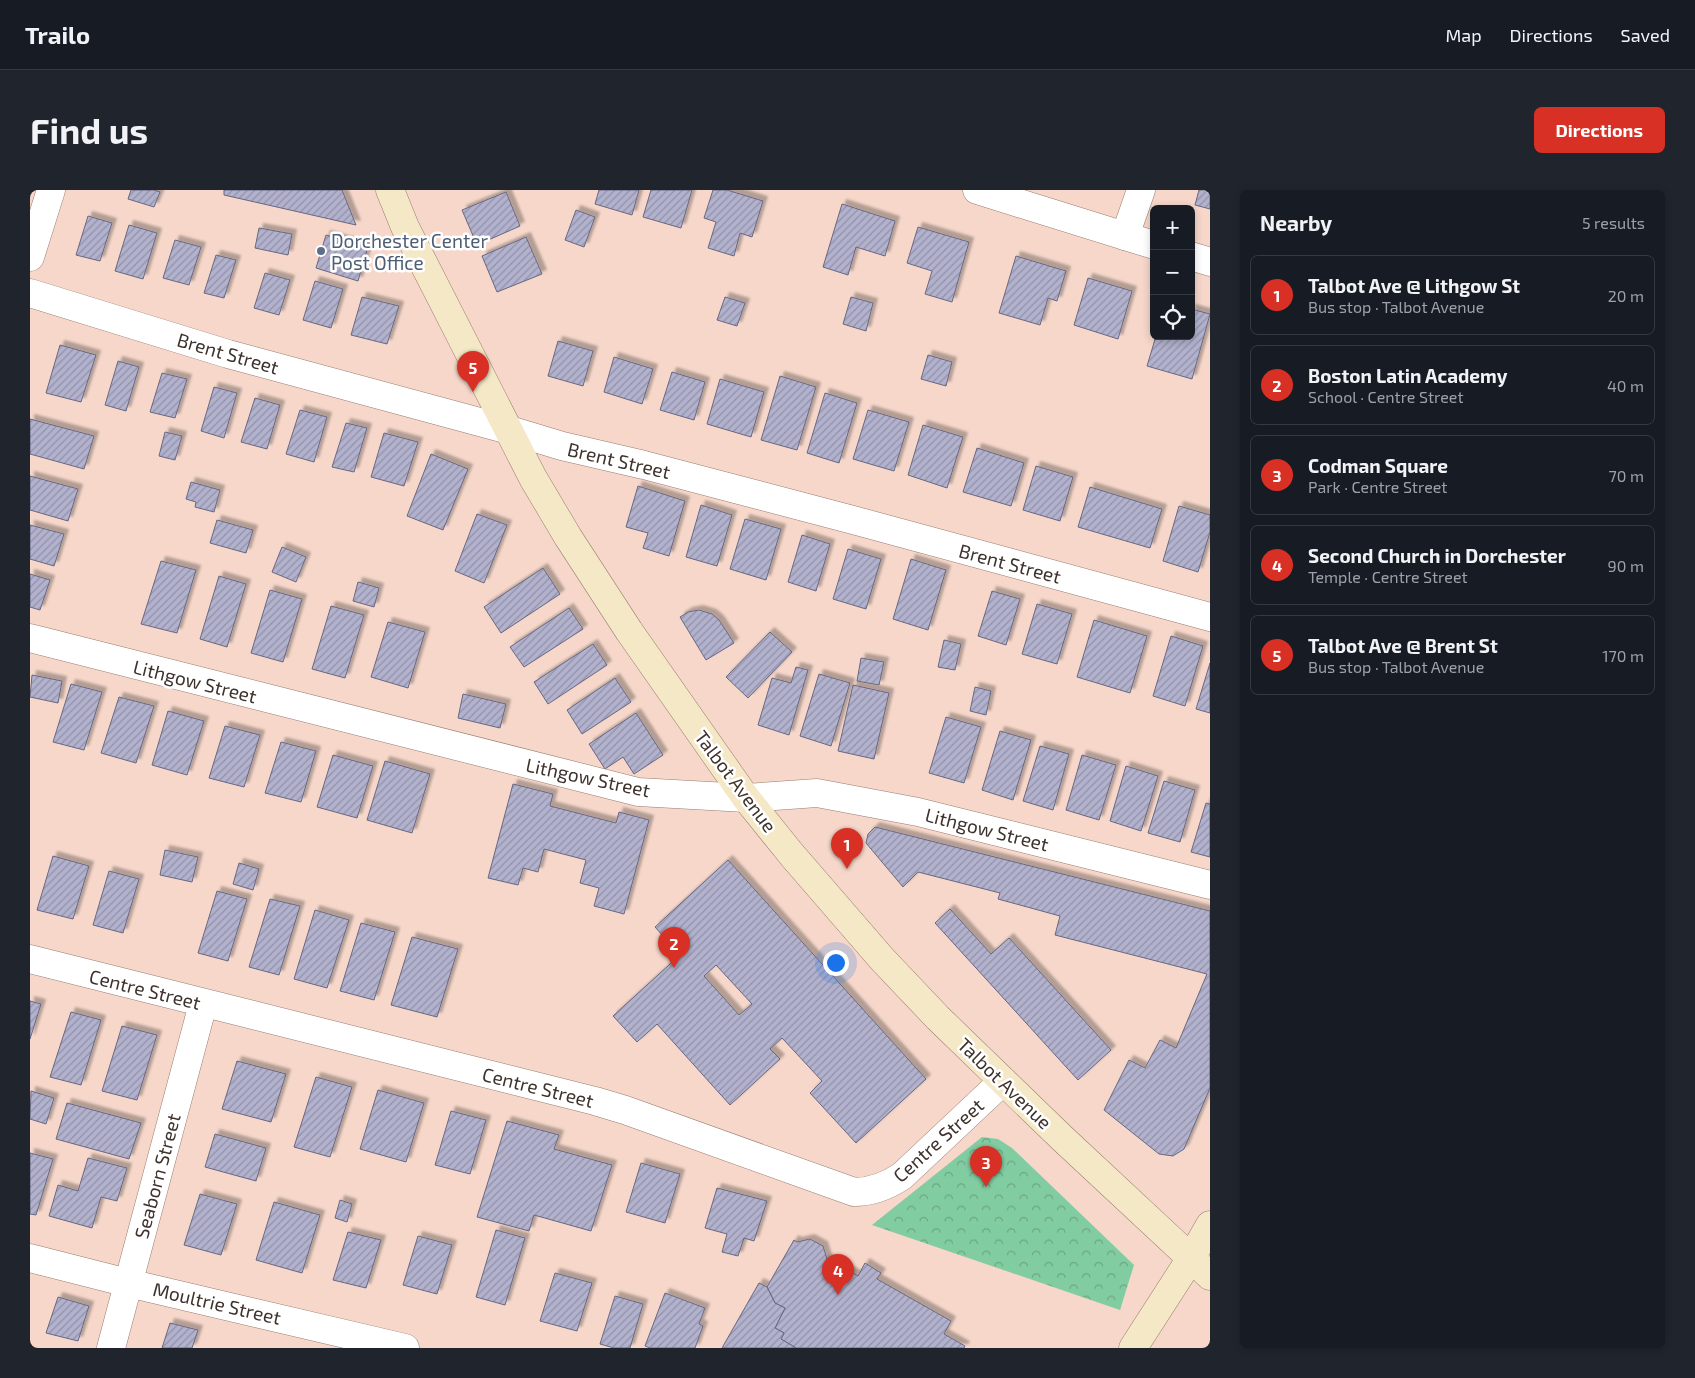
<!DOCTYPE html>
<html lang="en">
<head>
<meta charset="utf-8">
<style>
  body { margin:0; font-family:"Exo 2",sans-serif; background:#20242c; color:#f1f3f6 }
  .controls { position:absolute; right:15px; top:15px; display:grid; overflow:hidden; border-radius:8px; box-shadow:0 2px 8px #0003 }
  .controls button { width:45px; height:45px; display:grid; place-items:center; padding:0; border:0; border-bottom:1px solid #363941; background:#171b24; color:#f1f3f6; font:25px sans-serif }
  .you { position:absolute; left:805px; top:772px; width:18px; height:18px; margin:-12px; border:4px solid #fff; border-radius:50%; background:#1a73e8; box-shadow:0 0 0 8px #1a73e833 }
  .badge { display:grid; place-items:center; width:32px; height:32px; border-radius:50%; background:#d93025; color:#fff; font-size:16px; font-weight:700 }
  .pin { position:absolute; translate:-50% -41px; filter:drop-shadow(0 1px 2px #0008) }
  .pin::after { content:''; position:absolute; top:26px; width:18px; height:15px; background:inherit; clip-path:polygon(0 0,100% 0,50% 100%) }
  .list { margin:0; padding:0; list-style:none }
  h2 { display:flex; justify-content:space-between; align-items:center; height:65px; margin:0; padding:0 20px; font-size:21px }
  h2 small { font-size:16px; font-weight:400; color:#9ea1a6 }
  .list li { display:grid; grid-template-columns:32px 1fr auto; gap:15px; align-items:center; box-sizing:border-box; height:80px; margin:0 10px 10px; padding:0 10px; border:1px solid #363941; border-radius:8px }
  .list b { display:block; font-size:19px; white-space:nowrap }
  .list p { margin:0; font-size:16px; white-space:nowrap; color:#9ea1a6 }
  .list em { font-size:16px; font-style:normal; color:#9ea1a6 }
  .icon { flex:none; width:28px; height:28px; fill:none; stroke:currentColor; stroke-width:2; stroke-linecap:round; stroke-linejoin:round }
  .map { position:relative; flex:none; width:1180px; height:1158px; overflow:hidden; border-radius:8px }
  header { display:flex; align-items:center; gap:30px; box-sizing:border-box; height:70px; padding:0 25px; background:#171b24; border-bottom:1px solid #363941 }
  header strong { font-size:24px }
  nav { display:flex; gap:28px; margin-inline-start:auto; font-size:18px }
  .intro { display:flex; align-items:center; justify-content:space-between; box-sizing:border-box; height:120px; padding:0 30px }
  h1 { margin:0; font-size:35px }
  .button { padding:12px 22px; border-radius:8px; background:#d93025; color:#fff; font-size:18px; font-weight:700 }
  main { display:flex; gap:30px; padding:0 30px }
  aside { flex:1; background:#171b24; border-radius:8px; box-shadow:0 2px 8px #0003 }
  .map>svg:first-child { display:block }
  .park { fill:url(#park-crowns) }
  .building { fill:url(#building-hatch); stroke:#686781; fill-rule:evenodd; filter:url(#shadow) }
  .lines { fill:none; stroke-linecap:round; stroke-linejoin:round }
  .minor-casing { stroke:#997c71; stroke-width:29 }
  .tertiary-casing { stroke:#997c71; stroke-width:29 }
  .secondary-casing { stroke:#997c71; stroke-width:29 }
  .minor { stroke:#fff; stroke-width:28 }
  .tertiary { stroke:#fff; stroke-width:28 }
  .secondary { stroke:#f5e8c6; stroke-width:28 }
  .service-dot { fill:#5c6f8a; stroke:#fff; stroke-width:2 }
  .labels { text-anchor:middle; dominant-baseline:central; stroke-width:5; stroke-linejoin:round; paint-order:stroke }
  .service-label { font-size:19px; fill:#4e5e75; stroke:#fff; text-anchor:start }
  .street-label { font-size:19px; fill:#3e322d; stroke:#fff }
</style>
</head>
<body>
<header>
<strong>Trailo</strong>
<nav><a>Map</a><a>Directions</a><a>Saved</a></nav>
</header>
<div class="intro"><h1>Find us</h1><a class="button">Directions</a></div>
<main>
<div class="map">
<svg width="1180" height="1158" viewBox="0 0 1180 1158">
  <defs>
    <pattern id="park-crowns" width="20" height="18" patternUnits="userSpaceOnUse" patternTransform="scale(1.25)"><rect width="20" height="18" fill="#82cca1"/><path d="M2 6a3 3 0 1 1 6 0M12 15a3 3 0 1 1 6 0" fill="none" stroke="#6ca684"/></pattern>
    <pattern id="building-hatch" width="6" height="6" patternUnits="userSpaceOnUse" patternTransform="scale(1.25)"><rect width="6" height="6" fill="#b2b2ce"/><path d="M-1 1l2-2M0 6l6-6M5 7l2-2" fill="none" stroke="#9291a8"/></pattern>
    <filter id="shadow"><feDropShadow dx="4.5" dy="-4.5" stdDeviation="1" flood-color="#0004"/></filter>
  </defs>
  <rect width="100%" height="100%" fill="#f6d7ca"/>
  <path class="park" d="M952,947L968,949L982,958L1104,1075L1090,1120L842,1035Z"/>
  <g class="building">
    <path d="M101,0H124L130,2L124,17L98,9Z"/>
    <path d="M194,0H312L326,35L194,5Z"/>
    <path d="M569,0H609L602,25L565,14Z"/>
    <path d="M621,0H662L651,38L613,27Z"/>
    <path d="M683,0H697L733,11L722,47L710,43L704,66L678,58L686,32L674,28Z"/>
    <path d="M1169,0H1180V19L1165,15Z"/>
    <path d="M476,2L490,36L447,55L432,20Z"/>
    <path d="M812,14L865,31L855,66L826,57L818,85L793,77Z"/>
    <path d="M546,20L565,27L554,57L535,50Z"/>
    <path d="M58,26L82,33L70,71L46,65Z"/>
    <path d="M99,35L127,43L113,89L85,81Z"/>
    <path d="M888,37L939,52L922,112L895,104L902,81L877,73Z"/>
    <path d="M229,38L262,44L258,65L225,58Z"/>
    <path d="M296,45L338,57L328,91L286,78Z"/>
    <path d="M496,47L512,84L467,102L452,66Z"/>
    <path d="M145,50L171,57L159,95L133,88Z"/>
    <path d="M186,65L206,70L194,108L174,103Z"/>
    <path d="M986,66L1036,81L1027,111L1018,108L1010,135L969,123Z"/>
    <path d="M235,83L260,90L249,125L224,118Z"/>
    <path d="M1058,88L1102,101L1088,149L1044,135Z"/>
    <path d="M285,91L313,99L301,138L273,130Z"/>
    <path d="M332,107L369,116L357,154L321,145Z"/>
    <path d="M695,107L715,113L707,136L687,130Z"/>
    <path d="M821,107L843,113L836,141L813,134Z"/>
    <path d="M1161,119L1180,124L1162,189L1117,176L1126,146H1161Z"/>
    <path d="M528,151L563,161L553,196L518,186Z"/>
    <path d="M30,155L66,165L51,212L16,203Z"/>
    <path d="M898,165L922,172L916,196L891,189Z"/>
    <path d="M584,167L623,179L612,214L574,202Z"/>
    <path d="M88,171L109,177L96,221L75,215Z"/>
    <path d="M642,182L675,192L664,230L630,220Z"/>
    <path d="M132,183L157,189L145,228L120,222Z"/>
    <path d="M750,186L786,197L767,260L731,250Z"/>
    <path d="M690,189L734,202L721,247L677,234Z"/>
    <path d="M184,197L207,203L194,248L171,241Z"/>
    <path d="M795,203L827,213L809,273L777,263Z"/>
    <path d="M225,208L250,215L237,259L211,252Z"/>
    <path d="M270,220L297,227L284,272L256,264Z"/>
    <path d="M838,220L879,232L864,281L823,269Z"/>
    <path d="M0,229L64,246L54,279L0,264Z"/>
    <path d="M316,233L337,238L324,282L302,277Z"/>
    <path d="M893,235L933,247L917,298L878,285Z"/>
    <path d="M135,242L152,246L145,270L129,266Z"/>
    <path d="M354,243L388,252L374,296L341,287Z"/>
    <path d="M947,258L994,273L981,316L933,302Z"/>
    <path d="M401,264L438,279L413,340L377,326Z"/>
    <path d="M1006,276L1043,287L1030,331L993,320Z"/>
    <path d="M0,286L48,299L38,331L0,320Z"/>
    <path d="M161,292L190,300L184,322L165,317L166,312L156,309Z"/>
    <path d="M608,296L655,311L639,366L613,358L618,343L596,337Z"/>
    <path d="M1060,297L1132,319L1120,358L1048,337Z"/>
    <path d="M671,315L702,325L687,376L656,367Z"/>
    <path d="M1149,316L1180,325V342L1168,382L1133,371Z"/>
    <path d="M447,324L477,335L454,393L425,381Z"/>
    <path d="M715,329L751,339L736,390L700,379Z"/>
    <path d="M187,330L223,340L216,363L180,353Z"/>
    <path d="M0,335L34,344L24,376L0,369Z"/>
    <path d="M772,345L800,354L786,401L758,392Z"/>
    <path d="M252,357L276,367L266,392L242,382Z"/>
    <path d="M818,359L851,369L836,419L803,409Z"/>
    <path d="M881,369L916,380L898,440L863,429Z"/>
    <path d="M131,371L166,380L147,443L111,434Z"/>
    <path d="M513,378L530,404L471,443L454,417Z"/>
    <path d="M0,384L20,390L10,420L0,417Z"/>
    <path d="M189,386L216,394L197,457L170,449Z"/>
    <path d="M328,392L349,398L344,417L323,411Z"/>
    <path d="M240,400L272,409L253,472L221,463Z"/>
    <path d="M962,401L990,409L976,455L948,446Z"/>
    <path d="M1007,414L1042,424L1027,474L992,464Z"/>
    <path d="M301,416L334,425L315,488L282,479Z"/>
    <path d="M539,418L553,439L494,477L480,457Z"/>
    <path d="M669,420L682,424L689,430L704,453L676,470L650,427L658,422Z"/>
    <path d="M1064,430L1117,446L1100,503L1047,487Z"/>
    <path d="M358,432L395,442L378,498L341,487Z"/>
    <path d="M740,442L762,462L718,508L696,487Z"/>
    <path d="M1141,446L1173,456L1155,516L1123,506Z"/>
    <path d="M914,450L931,454L925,480L908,477Z"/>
    <path d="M563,454L577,475L518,514L504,492Z"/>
    <path d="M831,468L854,472L849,495L827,491Z"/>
    <path d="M1180,473V523L1166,519Z"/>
    <path d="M766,477L778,480L759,545L728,535L742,488L761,493Z"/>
    <path d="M789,484L820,493L801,556L770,546Z"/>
    <path d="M2,485L32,491L28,513L0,507Z"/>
    <path d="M585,488L601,512L552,544L537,520Z"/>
    <path d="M41,494L72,502L54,560L23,552Z"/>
    <path d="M823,495L859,503L844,569L808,561Z"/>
    <path d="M945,497L961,501L956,525L940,521Z"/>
    <path d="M433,504L476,514L470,538L428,528Z"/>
    <path d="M89,507L124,516L106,573L71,563Z"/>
    <path d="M138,521L174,531L157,585L122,575Z"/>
    <path d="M606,523L633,565L604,584L593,567L575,579L559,554Z"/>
    <path d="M916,527L951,537L934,593L899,583Z"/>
    <path d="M195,536L230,545L214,597L179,588Z"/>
    <path d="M970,541L1001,550L983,610L952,600Z"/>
    <path d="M251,552L286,561L271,612L235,603Z"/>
    <path d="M1010,556L1039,564L1023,620L993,611Z"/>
    <path d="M303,565L343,576L327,628L287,617Z"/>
    <path d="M1052,565L1086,575L1069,630L1036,620Z"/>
    <path d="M355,571L400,584L382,643L337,630Z"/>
    <path d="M1096,576L1128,586L1111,641L1080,631Z"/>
    <path d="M1134,591L1165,600L1150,652L1118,643Z"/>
    <path d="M483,594L523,604L520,616L586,633L589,622L619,630L594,724L564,716L569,698L550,693L556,670L514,659L508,682L493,678L488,695L458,688Z"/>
    <path d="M1176,613L1180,614V667L1161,662Z"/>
    <path d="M845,637L1180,721V898L1154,959L1143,966L1129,964L1074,920L1099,870L1115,878L1130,850L1146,858L1177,784L1025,745L1030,726L968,709L970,703L888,682L873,697L836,653L838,644Z"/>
    <path d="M135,660L168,667L162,692L130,685Z"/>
    <path d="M23,666L59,676L43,729L7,720Z"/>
    <path d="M698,670L896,889L826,953L780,903L792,891L752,848L740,859L750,869L700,915L627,834L607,852L583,826L650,765L625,737ZM686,775L722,814L709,825L674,786Z"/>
    <path d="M209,673L229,679L223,700L203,694Z"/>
    <path d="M79,681L109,689L93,743L63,735Z"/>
    <path d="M187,701L217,709L198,771L168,763Z"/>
    <path d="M240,709L270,716L249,785L219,777Z"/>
    <path d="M920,719L961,764L979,748L1081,860L1048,890L905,733Z"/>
    <path d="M285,720L319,730L297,798L264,789Z"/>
    <path d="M331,733L365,742L344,810L310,801Z"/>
    <path d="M382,747L428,759L407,827L361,815Z"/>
    <path d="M0,811L11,814L0,849Z"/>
    <path d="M41,822L71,830L51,895L20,887Z"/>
    <path d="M92,836L127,845L107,910L72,901Z"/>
    <path d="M207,871L256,884L241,932L192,919Z"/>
    <path d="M286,887L322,897L300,967L264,957Z"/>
    <path d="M348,900L394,913L376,972L330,959Z"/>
    <path d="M1,901L24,908L16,934L0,929Z"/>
    <path d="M37,913L111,933L99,969L26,949Z"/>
    <path d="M421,921L456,930L440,984L405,975Z"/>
    <path d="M477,931L529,945L524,959L582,975L561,1041L504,1025L499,1041L447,1027Z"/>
    <path d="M185,944L236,958L226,991L175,977Z"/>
    <path d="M0,963L23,969L6,1025L0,1024Z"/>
    <path d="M58,968L97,978L87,1011L71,1007L62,1038L19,1026L28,995L48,1001Z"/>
    <path d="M611,973L650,984L635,1033L596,1022Z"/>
    <path d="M687,998L737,1011L724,1051L714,1048L708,1066L692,1062L697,1044L675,1038Z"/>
    <path d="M170,1004L207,1014L191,1065L154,1055Z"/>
    <path d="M310,1010L322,1014L317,1032L305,1028Z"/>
    <path d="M244,1012L290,1025L272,1083L226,1070Z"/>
    <path d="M466,1040L495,1048L475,1115L446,1107Z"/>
    <path d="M318,1042L351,1050L336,1098L303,1090Z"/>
    <path d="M388,1046L422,1055L407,1104L373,1095Z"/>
    <path d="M780,1049L793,1056L797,1069L828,1086L835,1073L851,1083L847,1089L921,1131L914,1144L935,1156L934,1158H766L751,1149L754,1143L745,1138L755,1118L745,1113L737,1097L764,1050L767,1052Z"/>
    <path d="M525,1083L562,1093L547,1141L510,1131Z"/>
    <path d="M729,1093L737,1097L745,1113L755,1118L745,1138L754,1143L751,1149L766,1158H692Z"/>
    <path d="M635,1103L675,1118L669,1134L673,1136L665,1158H620L615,1156Z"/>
    <path d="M585,1106L613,1114L600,1158H584L570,1154Z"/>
    <path d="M28,1107L59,1116L48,1151L16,1143Z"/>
    <path d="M140,1133L168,1140L162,1158H132Z"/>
  </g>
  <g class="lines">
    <g class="minor-casing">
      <g id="minor">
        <path d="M1095,46L1111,0"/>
        <path d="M0,67L21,0"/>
        <path d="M0,103L198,164L479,240L532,256L614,275L823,330L1180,427"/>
        <path d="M0,448L608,602L716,608L787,603L888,622L1180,695"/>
        <path d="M0,769L565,911L595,920L824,1002C842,1002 857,996 872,986L973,891"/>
        <path d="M0,1068L98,1093L375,1158"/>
        <path d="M81,1158L173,814"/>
      </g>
    </g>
    <g class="tertiary-casing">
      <g id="tertiary">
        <path d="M947,0L1124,55"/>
        <path d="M1161,66L1180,72"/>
      </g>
    </g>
    <g class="secondary-casing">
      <g id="secondary">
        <path d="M360,0L375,37L503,288L538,347L599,441L716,608L762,665L852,769L908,828L1032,948L1180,1086"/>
        <path d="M1103,1158L1161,1068L1180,1035"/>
      </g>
    </g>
    <use href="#minor" class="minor"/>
    <use href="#tertiary" class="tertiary"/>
    <use href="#secondary" class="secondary"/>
  </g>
  <circle class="service-dot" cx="291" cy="61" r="5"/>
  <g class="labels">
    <g class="service-label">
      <text x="301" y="50">Dorchester Center<tspan x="301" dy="22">Post Office</tspan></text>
    </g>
    <g class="street-label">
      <text transform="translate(198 163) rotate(16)">Brent Street</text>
      <text transform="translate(589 270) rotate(13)">Brent Street</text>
      <text transform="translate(980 373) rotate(15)">Brent Street</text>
      <text transform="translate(165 491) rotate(14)">Lithgow Street</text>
      <text transform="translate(558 587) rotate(12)">Lithgow Street</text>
      <text transform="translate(706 591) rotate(53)">Talbot Avenue</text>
      <text transform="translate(957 639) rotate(14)">Lithgow Street</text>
      <text transform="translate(115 799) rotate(14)">Centre Street</text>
      <text transform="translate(975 893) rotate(44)">Talbot Avenue</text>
      <text transform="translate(508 897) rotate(14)">Centre Street</text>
      <text transform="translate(908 950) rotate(-42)">Centre Street</text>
      <text transform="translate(127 986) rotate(-75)">Seaborn Street</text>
      <text transform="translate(187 1113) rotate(13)">Moultrie Street</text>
    </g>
  </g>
</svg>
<div class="controls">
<button>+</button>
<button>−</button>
<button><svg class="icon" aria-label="locate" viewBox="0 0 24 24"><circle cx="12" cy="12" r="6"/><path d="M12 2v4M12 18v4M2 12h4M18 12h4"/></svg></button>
</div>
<div class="you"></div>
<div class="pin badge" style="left:817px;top:679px">1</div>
<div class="pin badge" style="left:644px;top:778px">2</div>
<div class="pin badge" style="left:956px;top:997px">3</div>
<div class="pin badge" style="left:808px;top:1105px">4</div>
<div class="pin badge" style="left:443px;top:202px">5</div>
</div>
<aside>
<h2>Nearby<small>5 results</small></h2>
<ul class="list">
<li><span class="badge">1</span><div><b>Talbot Ave @ Lithgow St</b><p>Bus stop · Talbot Avenue</p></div><em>20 m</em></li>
<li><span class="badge">2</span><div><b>Boston Latin Academy</b><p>School · Centre Street</p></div><em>40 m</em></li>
<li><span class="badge">3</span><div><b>Codman Square</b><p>Park · Centre Street</p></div><em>70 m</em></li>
<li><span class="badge">4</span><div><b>Second Church in Dorchester</b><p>Temple · Centre Street</p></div><em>90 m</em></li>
<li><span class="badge">5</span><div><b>Talbot Ave @ Brent St</b><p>Bus stop · Talbot Avenue</p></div><em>170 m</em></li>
</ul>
</aside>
</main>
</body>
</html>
